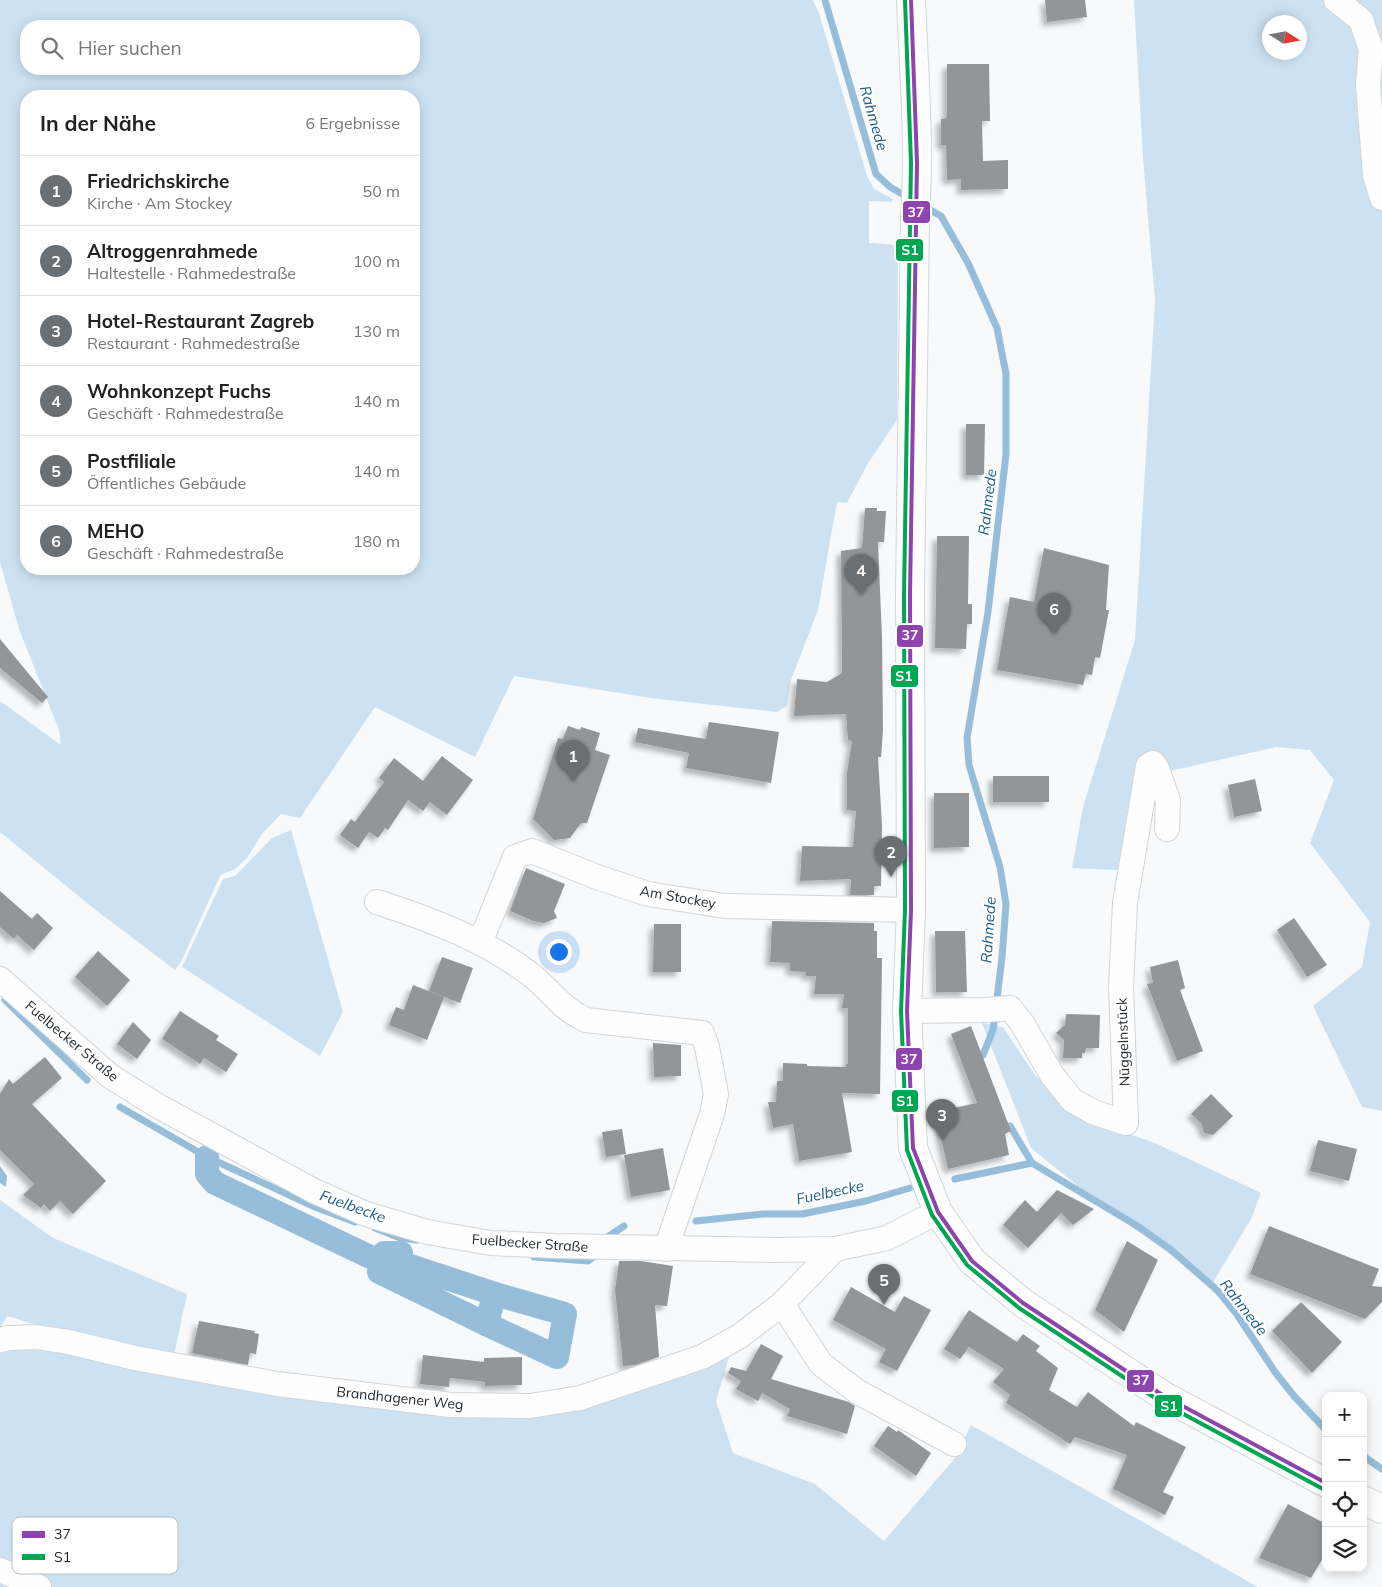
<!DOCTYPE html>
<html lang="de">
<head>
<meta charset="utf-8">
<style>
  body { margin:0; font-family:Mulish,sans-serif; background:#f6f6f6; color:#222 }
  .controls { position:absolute; right:15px; bottom:15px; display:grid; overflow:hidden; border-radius:10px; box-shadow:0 2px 12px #0003 }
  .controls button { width:45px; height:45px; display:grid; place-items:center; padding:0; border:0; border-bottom:1px solid #e0e0e0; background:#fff; color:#222; font:25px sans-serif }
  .compass { position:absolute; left:1262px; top:15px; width:45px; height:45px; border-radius:50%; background:#fff; box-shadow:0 2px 12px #0003; rotate:101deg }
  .you { position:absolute; left:558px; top:951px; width:18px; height:18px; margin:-12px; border:4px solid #fff; border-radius:50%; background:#1a73e8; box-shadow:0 0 0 8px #1a73e833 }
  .badge { display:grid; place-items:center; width:32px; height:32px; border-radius:50%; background:#6a6f73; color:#fff; font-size:16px; font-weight:700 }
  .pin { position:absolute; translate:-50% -41px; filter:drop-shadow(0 1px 2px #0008) }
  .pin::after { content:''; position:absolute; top:26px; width:18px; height:15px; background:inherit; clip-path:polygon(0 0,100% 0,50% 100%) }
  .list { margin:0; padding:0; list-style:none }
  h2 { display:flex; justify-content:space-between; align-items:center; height:65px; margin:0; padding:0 20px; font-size:21px }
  h2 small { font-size:16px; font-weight:400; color:#767676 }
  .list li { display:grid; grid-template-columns:32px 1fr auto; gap:15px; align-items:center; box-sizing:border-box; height:70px; padding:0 20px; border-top:1px solid #e0e0e0 }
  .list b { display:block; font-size:19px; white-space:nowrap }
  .list p { margin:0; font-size:16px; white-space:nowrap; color:#767676 }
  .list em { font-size:16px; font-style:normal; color:#767676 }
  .icon { flex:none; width:28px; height:28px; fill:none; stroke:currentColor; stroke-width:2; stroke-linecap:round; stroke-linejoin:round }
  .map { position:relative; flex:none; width:1382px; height:1587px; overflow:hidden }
  .search { position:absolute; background:#fff; box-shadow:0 2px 12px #0003; left:20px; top:20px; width:400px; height:55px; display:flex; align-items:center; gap:12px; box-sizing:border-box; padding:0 18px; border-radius:20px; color:#767676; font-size:19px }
  .panel { position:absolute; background:#fff; box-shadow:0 2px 12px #0003; left:20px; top:90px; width:400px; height:485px; border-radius:20px }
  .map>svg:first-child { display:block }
  .green { fill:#cce2f3; fill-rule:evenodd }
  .water { fill:#96beda }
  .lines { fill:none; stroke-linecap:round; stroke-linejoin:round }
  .stream { stroke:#96beda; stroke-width:7 }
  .canal { stroke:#96beda; stroke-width:24 }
  .building { fill:#929699; filter:url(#shadow) }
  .street-casing { stroke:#d1d6d9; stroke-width:26 }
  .secondary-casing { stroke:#d1d6d9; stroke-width:30 }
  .street { stroke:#fefefe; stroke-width:24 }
  .secondary { stroke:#fefefe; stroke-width:28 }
  .bus-1-casing { stroke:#fff; stroke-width:8 }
  .bus-2-casing { stroke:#fff; stroke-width:8 }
  .bus-1 { stroke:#8e44ad; stroke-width:4 }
  .bus-2 { stroke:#00a651; stroke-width:4 }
  .labels { text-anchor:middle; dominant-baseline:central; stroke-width:5; stroke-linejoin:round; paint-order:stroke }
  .street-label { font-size:14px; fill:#1e252a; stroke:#fff }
  .water-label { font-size:15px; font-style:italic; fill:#1a5c83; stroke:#fff }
  .key { fill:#fff; stroke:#bcbebf; stroke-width:1 }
  .key-label { font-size:14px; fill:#1e252a }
  .line-badge { stroke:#fff; stroke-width:2 }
  .badge-label { font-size:14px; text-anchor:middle; font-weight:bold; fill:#fff }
</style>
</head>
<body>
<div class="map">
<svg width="1382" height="1587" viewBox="0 0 1382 1587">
  <defs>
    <filter id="shadow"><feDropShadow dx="-4.5" dy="4.5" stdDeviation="2.5" flood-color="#0004"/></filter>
  </defs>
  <rect width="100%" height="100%" fill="#f7f9fb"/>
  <g class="green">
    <path d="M0,0H813L819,13L867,176L874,189L893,199L892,202L869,201V243L898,245L897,420L867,465L847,503L837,502L818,610L791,680L787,706L777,712L650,698L514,676L475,757L375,707L300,818L281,814L262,834L247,858L234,870L224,873L220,876L182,960L175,970L97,911L0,832V701L61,745L59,730L19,629L0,562ZM26,26H414V69H26ZM26,96H414V569H26Z"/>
    <path d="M1134,0H1382V1111L1362,1107L1313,1006L1362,967L1370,922L1310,843L1334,780L1310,750L1276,747L1166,772L1155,781L1136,871L1072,868L1083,807L1135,640L1155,300L1143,158ZM1270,22H1300V52H1270Z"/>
    <path d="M291,830L343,1012L320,1056L182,967L223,879L235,876L272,838Z"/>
    <path d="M982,1023L1003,1027L1035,1075L1070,1107L1104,1125L1155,1143L1261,1193L1251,1219L1212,1284L1105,1208L1031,1148Z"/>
    <path d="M0,1200L53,1238L187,1294L174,1355L74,1336L7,1316L0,1328Z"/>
    <path d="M0,1348L61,1352L517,1414L730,1354L716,1401L733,1453L815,1484L884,1541L955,1458L971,1425L1258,1587H0Z"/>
  </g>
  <path class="water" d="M0,1166L7,1176L6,1187L0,1183Z"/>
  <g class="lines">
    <g class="stream">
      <path d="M825,0L876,174L890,187L909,198"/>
      <path d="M923,206L941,216L968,263L997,328L1006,374V454L988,612L967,738L969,765L1000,867L1006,904L1002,958L993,1030L983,1055"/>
      <path d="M5,1000L87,1080"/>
      <path d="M120,1107L207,1157L315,1207L355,1222"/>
      <path d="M1010,1126L1032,1163L1139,1227L1170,1249L1217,1290L1236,1313L1275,1372L1294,1396L1326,1430"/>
      <path d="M955,1179L1032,1163"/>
      <path d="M696,1221L763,1214H802L866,1201L910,1188"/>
      <path d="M375,1228L400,1238L417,1240"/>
      <path d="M609,1236L624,1226"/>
      <path d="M534,1257L588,1261L595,1256"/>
      <path d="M1363,1456L1382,1469"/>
    </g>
    <g class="canal">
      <path d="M207,1157V1174L215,1183L383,1263L384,1253H401L398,1262L495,1294L486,1324L379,1272L383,1263"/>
      <path d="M495,1294L565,1314L557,1357L486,1324Z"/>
    </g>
  </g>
  <g class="building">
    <path d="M1045,0H1085L1087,17L1047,22Z"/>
    <path d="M947,64H989L990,121H982L983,161L1008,160V189L961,190V179L947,180L946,145H941V119L947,118Z"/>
    <path d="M966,424H985L984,475H966Z"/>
    <path d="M865,508H877V511H886L884,542H878L882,638L883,730L881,757H878L882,826L881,886H874V895H850L851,879L800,881L802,846L853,847L856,811L847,810V773L852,741L848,740L846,714L794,716L797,679L827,682L842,673L841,551L862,548Z"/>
    <path d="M937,536H969L968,604H972V624H967L966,649L935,648Z"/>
    <path d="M1044,548L1109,565L1106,610H1109L1100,658L1095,657L1092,675L1086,674L1083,685L997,670L1010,597L1034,602Z"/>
    <path d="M0,639L48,697L42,703L0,668Z"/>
    <path d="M709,722L779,732L771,783L686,768L689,753L635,742L638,728L706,739Z"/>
    <path d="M568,726L580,730L581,727L600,733L595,750L610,755L587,823H581L570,838L554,840L533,819L558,738L563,739Z"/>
    <path d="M442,756L473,780L447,815L430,802L423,811L408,800L388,830L385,828L378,838L369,832L358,848L340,835L351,819L355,822L384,782L379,778L394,758L423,781Z"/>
    <rect x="993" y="776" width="56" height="26"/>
    <path d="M1255,779L1262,811L1234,817L1228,785Z"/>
    <path d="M934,793H969V847L934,848Z"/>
    <path d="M526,868L565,884L554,911L557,918L544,923L533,921L510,911Z"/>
    <path d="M0,891L32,919L37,913L53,928L34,950L17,935L14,939L0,927Z"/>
    <path d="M1294,918L1327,965L1307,977L1277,930Z"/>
    <path d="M772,921L874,923V931H877V958H882L880,1094L842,1093L852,1152L799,1161L793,1124L773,1128L768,1102H776L777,1081H783V1063L807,1064V1066L846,1067V1064H848V1008H842L844,994H814L816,976H806V972L790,971V963L770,962Z"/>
    <path d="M654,924H681V972H653Z"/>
    <path d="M935,931H965L967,992H936Z"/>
    <path d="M98,951L130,980L107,1006L75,977Z"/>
    <path d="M442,957L473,968L460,1003L429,991Z"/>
    <path d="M1178,960L1185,988L1180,990L1203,1051L1177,1061L1147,984L1153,983L1150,967Z"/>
    <path d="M413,985L444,997L427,1040L389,1025L396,1007L404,1010Z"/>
    <path d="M180,1011L219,1036L216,1040L238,1054L226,1072L204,1058L200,1064L162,1039Z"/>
    <path d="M1066,1014L1100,1015L1099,1048H1086L1085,1053H1082V1058H1063L1064,1040L1056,1033L1065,1025Z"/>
    <path d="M133,1022L151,1040L137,1059L117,1044Z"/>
    <path d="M971,1026L1011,1131L1005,1134L1009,1155L948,1169L935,1112L977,1103L951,1034Z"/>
    <path d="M653,1043L681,1045V1076L654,1077Z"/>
    <path d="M45,1057L62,1078L32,1104L106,1181L73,1214L60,1201L50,1211L44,1204L41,1208L23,1195L34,1184L0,1150V1094L9,1079L13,1084Z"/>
    <path d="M1211,1094L1233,1116L1213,1135L1204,1133L1201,1123L1191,1114Z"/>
    <path d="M622,1129L626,1154L606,1157L602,1132Z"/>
    <path d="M1318,1140L1357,1149L1349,1181L1310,1171Z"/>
    <path d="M663,1148L670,1190L631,1197L624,1155Z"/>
    <path d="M1057,1190L1094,1209L1073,1225L1061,1213L1028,1248L1003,1225L1025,1200L1037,1212Z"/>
    <path d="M1269,1226L1379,1269L1372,1286L1382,1287V1302L1365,1319L1250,1274Z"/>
    <path d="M1127,1241L1158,1260L1124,1332L1095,1310Z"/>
    <path d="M619,1261H641L673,1266L667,1306L655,1305L659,1357L635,1365L623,1366L615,1290Z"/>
    <path d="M851,1287L895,1312L904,1296L931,1310L897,1371L879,1362L886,1349L833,1320Z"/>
    <path d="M1301,1302L1342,1342L1312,1373L1272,1331Z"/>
    <path d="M969,1310L1017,1342L1023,1334L1040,1346L1036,1351L1058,1368L1049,1390L1077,1407L1088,1392L1134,1426L1136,1422L1186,1447L1163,1492L1174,1497L1165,1515L1113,1489L1127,1455L1075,1437L1070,1444L1006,1403L1010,1395L993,1382L1004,1369L969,1347L960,1359L944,1349Z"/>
    <path d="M199,1321L255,1331L254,1333L259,1334L256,1354L250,1353L248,1365L192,1353Z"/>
    <path d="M761,1344L783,1356L771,1379L849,1402L855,1406L847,1434L787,1416L790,1409L762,1393L758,1401L736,1389L741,1381L728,1373L731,1367L746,1371Z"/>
    <path d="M423,1355L484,1362V1358L522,1357V1385L485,1386V1382L450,1378L449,1387L420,1384Z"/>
    <path d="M888,1426L897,1432L898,1430L931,1453L916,1476L874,1446Z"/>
    <path d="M1288,1504L1326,1524V1553L1311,1578L1259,1558Z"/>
  </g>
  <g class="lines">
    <g class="street-casing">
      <g id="street">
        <path d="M1336,0L1361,20L1371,49L1368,85L1375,175L1382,198"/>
        <path d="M377,902C430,919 485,940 530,974C551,990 560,1008 586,1020L702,1033L707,1047L716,1094L712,1114L666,1249"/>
        <path d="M480,943L515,857L532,851L597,877L648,894L725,906L911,910"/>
        <path d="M0,979L110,1076L158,1106L314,1191L366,1214L427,1232L491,1243L556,1246L771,1250L835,1249L887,1238L938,1212"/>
        <path d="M907,1011L985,1010L1010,1008L1022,1023L1052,1075L1072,1100L1093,1112L1126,1123L1121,987L1125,903L1148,766L1153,763L1157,769L1168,800L1167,829"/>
        <path d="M782,1304L821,1364L858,1392L954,1444"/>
        <path d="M0,1340L8,1338L36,1337L69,1342L135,1358L277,1384L451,1405L530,1406L580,1398L702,1357L740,1336L782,1304L835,1249"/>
        <path d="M0,1570L39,1587"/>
      </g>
    </g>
    <g class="secondary-casing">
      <g id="secondary">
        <path d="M911,0C914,72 920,145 915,217L910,595L911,910L907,1011L913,1148L938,1212L972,1261L1023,1303L1164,1396L1326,1483"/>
        <path d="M1363,1500L1382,1509"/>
      </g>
    </g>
    <use href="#street" class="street"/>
    <use href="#secondary" class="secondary"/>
    <g class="bus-1-casing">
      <path id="bus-1" d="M911,0L917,163L910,595L911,910L907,1011L913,1148L938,1212L972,1261L1023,1303L1164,1396L1326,1483"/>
    </g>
    <g class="bus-2-casing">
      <path id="bus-2" d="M905,0L911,163L904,595L905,910L901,1011L907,1150L932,1215L967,1265L1019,1308L1161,1402L1323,1489"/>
    </g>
    <use href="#bus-1" class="bus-1"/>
    <use href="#bus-2" class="bus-2"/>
  </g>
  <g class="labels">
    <g class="street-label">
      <text transform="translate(678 897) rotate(10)">Am Stockey</text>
      <text transform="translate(72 1041) rotate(40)">Fuelbecker Straße</text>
      <text transform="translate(1123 1042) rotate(-92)">Nüggelnstück</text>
      <text transform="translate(530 1243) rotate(4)">Fuelbecker Straße</text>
      <text transform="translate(400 1398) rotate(6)">Brandhagener Weg</text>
    </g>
    <g class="water-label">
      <text transform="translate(874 118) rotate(74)">Rahmede</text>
      <text transform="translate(987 502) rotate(-83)">Rahmede</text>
      <text transform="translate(988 930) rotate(-86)">Rahmede</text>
      <text transform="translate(830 1192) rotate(-12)">Fuelbecke</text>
      <text transform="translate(353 1206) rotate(20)">Fuelbecke</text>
      <text transform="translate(1244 1307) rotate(52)">Rahmede</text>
    </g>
  </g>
  <rect x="12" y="1517" width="166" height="57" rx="8" class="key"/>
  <rect x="22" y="1531" width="23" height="7" fill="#8e44ad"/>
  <rect x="22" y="1554" width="23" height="6" fill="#00a651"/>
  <g class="key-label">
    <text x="54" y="1539">37</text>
    <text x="54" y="1562">S1</text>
  </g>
  <g class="line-badge">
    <rect x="902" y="200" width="29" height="24" rx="5" fill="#8e44ad"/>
    <rect x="895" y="238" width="29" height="24" rx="5" fill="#00a651"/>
    <rect x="896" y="624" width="28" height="24" rx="5" fill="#8e44ad"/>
    <rect x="890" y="664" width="29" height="24" rx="5" fill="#00a651"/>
    <rect x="895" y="1047" width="28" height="24" rx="5" fill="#8e44ad"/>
    <rect x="891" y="1089" width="28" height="24" rx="5" fill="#00a651"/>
    <rect x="1126" y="1369" width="29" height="24" rx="5" fill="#8e44ad"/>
    <rect x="1154" y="1394" width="29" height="24" rx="5" fill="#00a651"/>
  </g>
  <g class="badge-label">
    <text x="916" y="217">37</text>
    <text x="910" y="255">S1</text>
    <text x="910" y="640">37</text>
    <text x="904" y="681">S1</text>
    <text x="909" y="1064">37</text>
    <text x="905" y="1106">S1</text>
    <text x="1141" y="1385">37</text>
    <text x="1169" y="1411">S1</text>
  </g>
</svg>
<div class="controls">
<button>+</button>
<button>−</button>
<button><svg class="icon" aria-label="locate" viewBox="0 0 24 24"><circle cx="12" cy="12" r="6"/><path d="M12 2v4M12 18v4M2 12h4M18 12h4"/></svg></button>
<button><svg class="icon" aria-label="layers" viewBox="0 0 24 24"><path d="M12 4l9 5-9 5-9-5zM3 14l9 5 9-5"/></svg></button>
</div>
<svg class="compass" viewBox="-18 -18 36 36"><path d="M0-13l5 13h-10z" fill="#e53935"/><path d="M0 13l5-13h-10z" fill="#767676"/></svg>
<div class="you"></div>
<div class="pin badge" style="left:573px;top:781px">1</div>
<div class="pin badge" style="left:891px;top:877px">2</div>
<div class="pin badge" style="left:942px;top:1140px">3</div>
<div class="pin badge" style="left:861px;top:595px">4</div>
<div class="pin badge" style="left:884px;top:1305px">5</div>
<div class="pin badge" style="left:1054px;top:634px">6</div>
<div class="search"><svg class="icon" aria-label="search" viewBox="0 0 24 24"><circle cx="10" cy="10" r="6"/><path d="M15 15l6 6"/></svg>Hier suchen</div>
<section class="panel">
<h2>In der Nähe<small>6 Ergebnisse</small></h2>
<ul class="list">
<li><span class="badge">1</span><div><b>Friedrichskirche</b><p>Kirche · Am Stockey</p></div><em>50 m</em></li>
<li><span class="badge">2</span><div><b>Altroggenrahmede</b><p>Haltestelle · Rahmedestraße</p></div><em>100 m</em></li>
<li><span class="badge">3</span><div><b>Hotel-Restaurant Zagreb</b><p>Restaurant · Rahmedestraße</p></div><em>130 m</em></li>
<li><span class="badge">4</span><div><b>Wohnkonzept Fuchs</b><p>Geschäft · Rahmedestraße</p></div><em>140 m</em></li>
<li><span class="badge">5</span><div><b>Postfiliale</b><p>Öffentliches Gebäude</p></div><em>140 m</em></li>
<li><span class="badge">6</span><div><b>MEHO</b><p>Geschäft · Rahmedestraße</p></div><em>180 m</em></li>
</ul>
</section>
</div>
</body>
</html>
